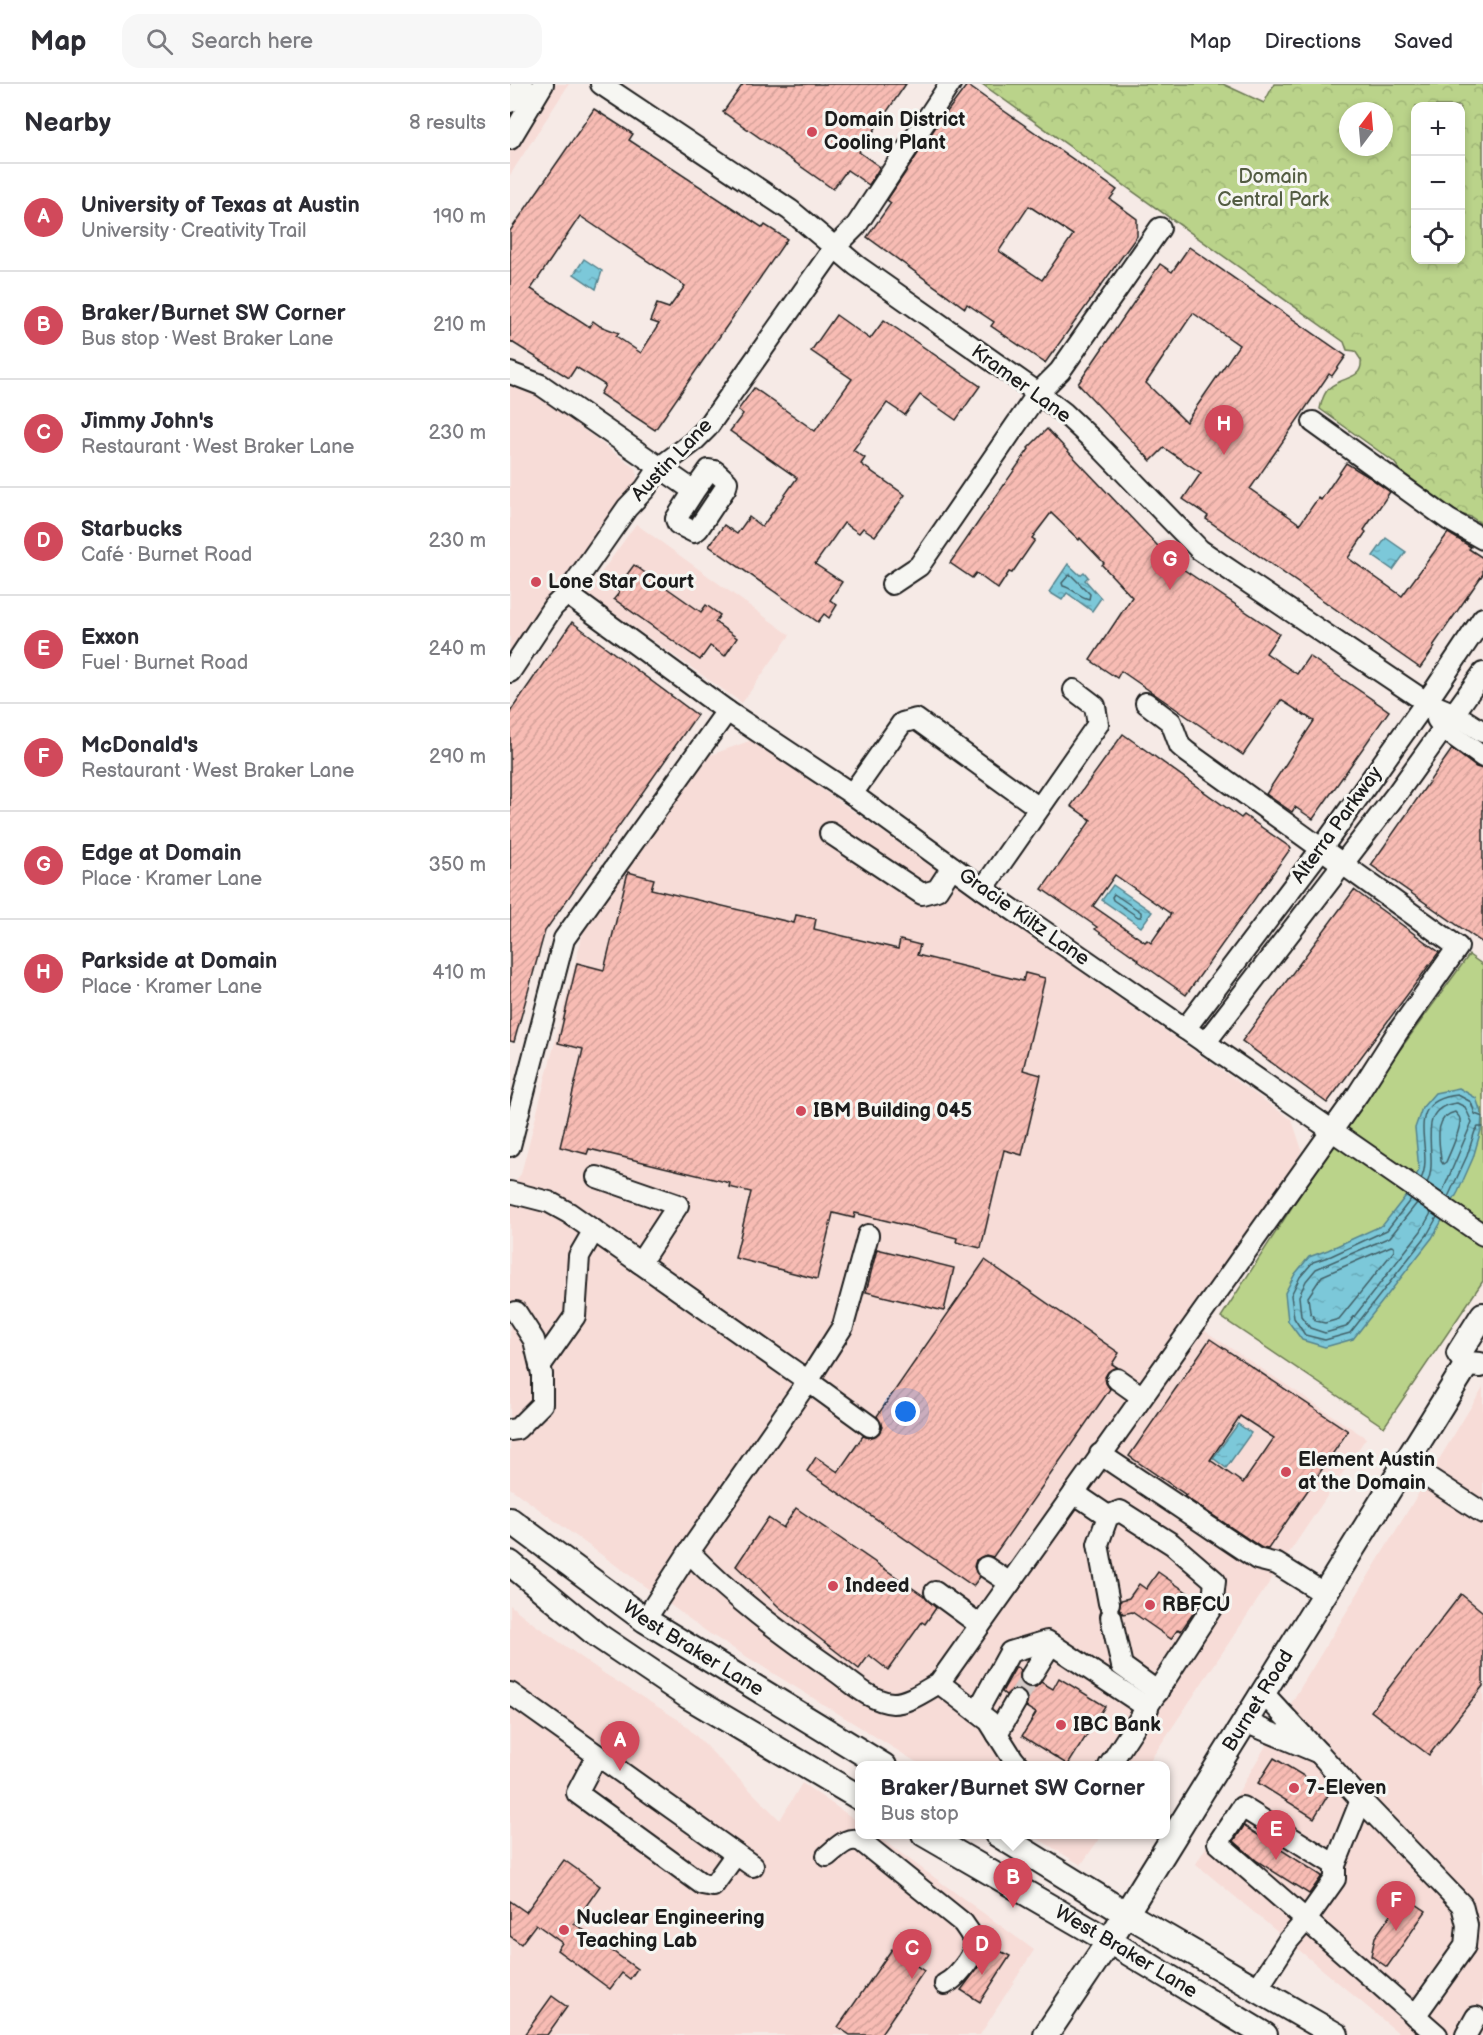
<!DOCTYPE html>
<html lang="en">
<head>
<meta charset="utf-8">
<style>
  body { margin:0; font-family:"Balsamiq Sans",sans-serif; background:#f7f7f7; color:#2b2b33 }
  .controls { position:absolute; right:18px; top:18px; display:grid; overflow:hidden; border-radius:12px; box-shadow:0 3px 9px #0003 }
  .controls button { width:54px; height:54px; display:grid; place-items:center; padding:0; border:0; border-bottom:2px solid #e1e1e2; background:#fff; color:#2b2b33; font:30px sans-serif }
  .compass { position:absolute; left:829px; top:18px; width:54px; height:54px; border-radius:50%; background:#fff; box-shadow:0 3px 9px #0003; rotate:16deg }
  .you { position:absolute; left:396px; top:1328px; width:21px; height:21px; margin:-15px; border:4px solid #fff; border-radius:50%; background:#1a73e8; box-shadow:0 0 0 9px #1a73e833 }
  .badge { display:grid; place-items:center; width:39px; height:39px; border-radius:50%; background:#d1495b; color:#fff; font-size:20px; font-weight:700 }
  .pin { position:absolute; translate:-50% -50px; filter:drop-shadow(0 2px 3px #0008) }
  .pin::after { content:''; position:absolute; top:32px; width:21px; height:18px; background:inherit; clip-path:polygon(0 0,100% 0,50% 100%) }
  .popup { position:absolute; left:345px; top:1677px; width:315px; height:78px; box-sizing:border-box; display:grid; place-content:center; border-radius:12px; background:#fff; filter:drop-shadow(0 2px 4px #0005); font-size:20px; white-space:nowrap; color:#7c7c81 }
  .popup b { font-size:22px; color:#2b2b33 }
  .popup::after { content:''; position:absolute; left:50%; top:100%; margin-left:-12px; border:12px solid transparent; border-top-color:#fff }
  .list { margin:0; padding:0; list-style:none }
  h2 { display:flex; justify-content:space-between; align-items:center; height:78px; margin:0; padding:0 24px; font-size:26px }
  h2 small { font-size:20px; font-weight:400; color:#7c7c81 }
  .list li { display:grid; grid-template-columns:39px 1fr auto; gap:18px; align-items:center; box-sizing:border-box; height:108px; padding:0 24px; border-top:2px solid #e1e1e2 }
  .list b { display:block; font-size:22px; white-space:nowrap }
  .list p { margin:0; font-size:20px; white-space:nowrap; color:#7c7c81 }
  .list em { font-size:20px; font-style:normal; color:#7c7c81 }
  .icon { flex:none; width:33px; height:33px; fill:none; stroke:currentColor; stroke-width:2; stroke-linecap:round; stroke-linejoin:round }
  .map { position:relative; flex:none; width:973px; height:1951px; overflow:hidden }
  header { display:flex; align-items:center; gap:36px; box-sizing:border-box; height:84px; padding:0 30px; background:#fff; border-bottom:2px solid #e1e1e2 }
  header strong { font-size:28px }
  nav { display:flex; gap:33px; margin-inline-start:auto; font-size:21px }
  .search { width:420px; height:54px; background:#f7f7f7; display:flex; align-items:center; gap:15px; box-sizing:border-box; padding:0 21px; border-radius:18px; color:#7c7c81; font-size:22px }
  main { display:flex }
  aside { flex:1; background:#fff }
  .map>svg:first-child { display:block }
  .built { fill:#f7dcd7 }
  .grass { fill:#bad38a; stroke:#6b7853; stroke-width:1.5 }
  .park { fill:url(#park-crowns); stroke:#6b7853; stroke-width:1.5; fill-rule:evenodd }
  .water { fill:url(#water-ripples); stroke:#55838d; stroke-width:1.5 }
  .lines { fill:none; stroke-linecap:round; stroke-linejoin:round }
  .shore { stroke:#426168; stroke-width:1.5 }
  .building { fill:url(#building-hatch); stroke:#1c1c1c; stroke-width:1.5; fill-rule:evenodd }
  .minor-tunnel { stroke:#d5cbc8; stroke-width:20; stroke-dasharray:20 10; stroke-linecap:butt }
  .minor-casing { stroke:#1c1c1c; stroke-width:24 }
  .major-casing { stroke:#1c1c1c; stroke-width:28 }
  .minor { stroke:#f6f6f2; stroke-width:20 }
  .major { stroke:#f6f6f2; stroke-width:24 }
  .poi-dot { fill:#d1495b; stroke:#f6f6f2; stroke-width:2 }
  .labels { text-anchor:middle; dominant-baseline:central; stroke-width:6; stroke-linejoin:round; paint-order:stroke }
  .poi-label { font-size:20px; font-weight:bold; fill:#1c1c1c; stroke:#f6f6f2; text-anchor:start }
  .park-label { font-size:20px; fill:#535c42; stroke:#f6f6f2 }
  .street-label { font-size:20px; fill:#1c1c1c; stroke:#f6f6f2 }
</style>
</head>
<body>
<header>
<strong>Map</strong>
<div class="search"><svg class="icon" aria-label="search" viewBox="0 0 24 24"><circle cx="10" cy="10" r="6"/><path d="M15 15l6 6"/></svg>Search here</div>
<nav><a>Map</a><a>Directions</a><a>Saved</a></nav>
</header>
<main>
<aside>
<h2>Nearby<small>8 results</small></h2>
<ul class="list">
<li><span class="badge">A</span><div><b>University of Texas at Austin</b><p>University · Creativity Trail</p></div><em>190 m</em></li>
<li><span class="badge">B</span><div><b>Braker/Burnet SW Corner</b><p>Bus stop · West Braker Lane</p></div><em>210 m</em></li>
<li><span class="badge">C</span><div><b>Jimmy John's</b><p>Restaurant · West Braker Lane</p></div><em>230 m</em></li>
<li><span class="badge">D</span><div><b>Starbucks</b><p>Café · Burnet Road</p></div><em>230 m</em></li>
<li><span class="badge">E</span><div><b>Exxon</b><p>Fuel · Burnet Road</p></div><em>240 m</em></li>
<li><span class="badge">F</span><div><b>McDonald's</b><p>Restaurant · West Braker Lane</p></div><em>290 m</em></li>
<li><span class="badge">G</span><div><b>Edge at Domain</b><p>Place · Kramer Lane</p></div><em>350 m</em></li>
<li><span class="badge">H</span><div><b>Parkside at Domain</b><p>Place · Kramer Lane</p></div><em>410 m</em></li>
</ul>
</aside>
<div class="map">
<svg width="973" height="1951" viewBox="0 0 973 1951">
  <defs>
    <pattern id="park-crowns" width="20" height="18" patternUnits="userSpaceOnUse" patternTransform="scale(1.5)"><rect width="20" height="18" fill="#bad38a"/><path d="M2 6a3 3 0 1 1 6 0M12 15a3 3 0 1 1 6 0" fill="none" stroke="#9fb576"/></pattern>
    <pattern id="water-ripples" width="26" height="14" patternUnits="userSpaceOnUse" patternTransform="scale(1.5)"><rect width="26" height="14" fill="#7bc8d9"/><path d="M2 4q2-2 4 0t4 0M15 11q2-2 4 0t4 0" fill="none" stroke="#6aabba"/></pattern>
    <pattern id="building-hatch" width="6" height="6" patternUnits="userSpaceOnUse" patternTransform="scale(1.5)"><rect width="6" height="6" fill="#f8bcb4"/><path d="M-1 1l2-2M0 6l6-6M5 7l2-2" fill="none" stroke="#d4a19a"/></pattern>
  </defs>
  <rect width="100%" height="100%" fill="#f6eae6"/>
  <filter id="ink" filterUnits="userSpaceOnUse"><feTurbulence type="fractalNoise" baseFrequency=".0167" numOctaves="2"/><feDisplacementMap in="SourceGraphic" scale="12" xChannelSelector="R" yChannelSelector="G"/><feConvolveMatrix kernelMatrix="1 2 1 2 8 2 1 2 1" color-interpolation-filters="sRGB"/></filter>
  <g filter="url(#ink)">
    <g class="built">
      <path d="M0,0H59L0,91Z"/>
      <path d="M0,298L20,305L126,385L127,391L126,399L120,409L105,423L0,573Z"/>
      <path d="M126,440L280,551L232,619L76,510Z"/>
      <path d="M242,656L782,1036L792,1066L695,1247L856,1354L637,1681H411L200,1550L0,1404V1104L11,1090L74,845L195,673Z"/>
      <path d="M973,1303V1951H891L686,1780L780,1621Z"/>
      <path d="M0,1521L24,1540L95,1590L172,1638L270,1736L292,1699L350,1739V1750L366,1751L524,1866L470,1951H0Z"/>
      <path d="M522,1751H592L571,1781Z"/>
    </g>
    <path class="grass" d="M959,871L973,881V1197L874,1343L711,1233L835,1041Z"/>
    <path class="park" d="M472,0H713L754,19L764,0H973V441L961,433L946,429L899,398L884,378L810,325C812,315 815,305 825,300C836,293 853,294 851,276L845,267L837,266L834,258ZM906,22H950V176H906ZM838,27H874V63H838Z"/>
    <g class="water">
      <path d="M74,175L92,187L86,205L64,190Z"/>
      <path d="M876,454L896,468L883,486L863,472Z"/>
      <path d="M558,480L570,491L574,488L578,493L575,496L591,514L582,527L557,509L552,516L539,508Z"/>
      <path d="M603,801L642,828L631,843L592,816Z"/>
      <path d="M949,1004L966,1014L972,1031L971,1046L963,1074L948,1108L922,1154L843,1255L815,1263L792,1256L778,1237L775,1209L785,1190L799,1173L818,1166L873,1141L895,1113L909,1086L905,1044L912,1024L925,1009Z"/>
      <path d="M728,1340L741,1349L716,1384L703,1374Z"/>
    </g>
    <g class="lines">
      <g class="shore">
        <path d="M561,491L580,510L579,515C571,514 562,504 553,502L552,499L558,492Z"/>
        <path d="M604,810L631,828V833H628L603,816L602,813Z"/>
        <path d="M945,1028C947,1031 950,1032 950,1036C951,1045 940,1069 936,1078L933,1080L931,1077C930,1060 922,1033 945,1028Z"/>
        <path d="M911,1095C926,1066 889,1017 948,1011L961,1018L965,1030L973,1033"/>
        <path d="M917,1099C931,1072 901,1024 947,1019L955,1023L962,1038L932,1109"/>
        <path d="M938,1113L957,1072L965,1047L968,1043H973"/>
        <path d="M901,1115L877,1146L821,1172L803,1178L790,1193L781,1211L784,1234L795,1251L815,1256L840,1249L917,1151L927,1133"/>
        <path d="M907,1119L880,1153L806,1185L796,1197L789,1212L791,1232L800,1244L815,1249L836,1243L911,1147L921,1129"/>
        <path d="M881,1162L884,1163V1167L829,1235L815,1239L806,1237L800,1228L798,1213L812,1192Z"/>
      </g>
    </g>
    <g class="building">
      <path d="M233,0H396L349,68L370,83L359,101L337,86L323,105L213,28Z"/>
      <path d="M457,1L607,106L600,115L627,135V152L535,279L481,242L484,238L457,220L455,224L357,153L381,119L377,116L425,44ZM519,122L563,151L532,196L489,167Z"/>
      <path d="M84,25L123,50L119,56L253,144L255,141L277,155L145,346L90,310L95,301L66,283L59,294L0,257V147ZM70,132L175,202L159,224L147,220L140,237L149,240L131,269L106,252L109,249L90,242L83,237L80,243L21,205Z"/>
      <path d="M679,163L836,272L822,292L819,290L740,405L790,440L808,414L811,416L836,379L859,393L880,408L854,446L856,448L838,474L892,512L938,449L961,463L959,465L973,474V490L923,562L925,563L910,584L696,435L698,432L673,415L691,389L654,364L641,377L568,300L650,180L662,188ZM683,229L729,261L676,338L636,299Z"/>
      <path d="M326,231L360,255L374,236L470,302L446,336L410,311L395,331L377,319L343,366L355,374L351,380L395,411L365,452L353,444L349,449L334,439L305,480L332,498L320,516L327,521L319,534L314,530L308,538L199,462L214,441L227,450L239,433L252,443L287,394L220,347L233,330L228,326L244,304L305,347L342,295L301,267Z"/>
      <path d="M537,345L664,479L769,550L756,569L787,590L799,572L879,627L803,735L785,723L782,728L756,710L804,637L771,616L733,671L611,587L607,594L580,576L622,513L592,481L594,479L570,454L569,456L541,429L522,454L525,456L502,489L499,488L488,505L466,489L462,494L440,479L519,365L518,364Z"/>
      <path d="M124,481L191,528L196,521L210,531L205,538L227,554L215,572L200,562L190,576L104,515L109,509L107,504Z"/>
      <path d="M62,538L187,631L35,847L4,958L0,957V628Z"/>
      <path d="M613,650L731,734L734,731L781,764L676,911L628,877L629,876L585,845L587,843L532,805L581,736L561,722ZM605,791L661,830L641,859L637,856L635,858L583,822Z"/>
      <path d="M942,665L966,683L973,685V859L861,781Z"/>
      <path d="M118,788L144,795L141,805L284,839L286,831L306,835L304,845L388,865L390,856L410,861L407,871L513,897L515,889L535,894L513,986L531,991L512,1071L494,1066L471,1164L446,1158L447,1154L345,1129L344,1134L323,1129L307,1195L225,1174L241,1108L219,1103L220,1099L79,1065L77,1070L50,1063L73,965L48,959L67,879L94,886Z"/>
      <path d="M844,806L929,868L817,1019L732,957Z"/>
      <path d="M367,1165L444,1184L434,1227L356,1208Z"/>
      <path d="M475,1176L609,1269L602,1280L607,1283L598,1288L595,1293L596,1299L600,1305L483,1473L476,1471L466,1476L464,1483L470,1493L463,1502L297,1387L306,1373L328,1388L353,1352L359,1354L369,1349L372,1343L367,1332Z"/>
      <path d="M700,1255L838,1347L758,1465L752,1464L674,1412L676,1411L619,1372ZM730,1332L764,1354L733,1399L700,1376Z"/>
      <path d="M286,1424L414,1512L426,1524L415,1540L412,1538L378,1586L359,1571L349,1585L269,1523L226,1482L258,1434L273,1444Z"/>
      <path d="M648,1488L691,1518L671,1547L668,1545L661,1555L622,1528L613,1530L609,1524L611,1516L619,1514L629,1500L636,1505Z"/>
      <path d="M951,1510L973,1528V1602L919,1671L861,1627Z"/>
      <path d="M506,1583L511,1586L510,1597L515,1602L526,1603L531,1598L543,1605L549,1594L595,1622L558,1681L512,1652L526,1629L516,1623L518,1616L512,1607L505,1605L496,1611L492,1608Z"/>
      <path d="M764,1674L820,1708L804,1734L748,1699Z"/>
      <path d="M734,1742L812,1792L799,1810L747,1777L724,1757Z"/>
      <path d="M54,1776L90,1802L64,1839L127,1885L120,1895L112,1889L100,1905L47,1866L52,1859L26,1840L11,1860L0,1852V1817L16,1828Z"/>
      <path d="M894,1812L916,1827L877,1883L861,1872L865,1853Z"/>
      <path d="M480,1862L500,1872L470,1918L451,1906L467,1885Z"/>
      <path d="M382,1865L414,1887L370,1951H340L328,1943Z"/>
      <path d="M42,1912L57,1923L37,1951H14Z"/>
    </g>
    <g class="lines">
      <path class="minor-tunnel" d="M506,1617L521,1592"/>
      <g class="minor-casing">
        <g id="minor">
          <path d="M91,0L280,126L347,182L528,309L554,329L587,360L690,466L916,618L945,630L973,648"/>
          <path d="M0,18L12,0"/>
          <path d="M0,55L33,0"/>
          <path d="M0,289L31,301L184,407L166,435L168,440L184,448L188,445L216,403L217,398L205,387L199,386L184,407"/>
          <path d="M803,338L939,436L973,455"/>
          <path d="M382,500L409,482L528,309L550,287L650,144"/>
          <path d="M57,510L217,627L342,710L473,805L973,1151"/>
          <path d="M0,588L43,523L57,510L117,424L135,405L150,383L182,359L197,344L324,164L346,142L440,0"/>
          <path d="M927,635L934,645L973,673"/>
          <path d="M342,710L392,639L406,635L529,724"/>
          <path d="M320,749L412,810L427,806L442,783"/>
          <path d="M473,805L588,640L585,622L564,606"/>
          <path d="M675,945L812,764L926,604L973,534"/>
          <path d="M695,959L888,708L973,589"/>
          <path d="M0,1062L54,855L217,627"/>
          <path d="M87,1093L168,1121L130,1179"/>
          <path d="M0,1108L39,1118L59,1129L298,1297L333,1242L358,1151"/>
          <path d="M30,1282L65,1232L69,1172L84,1146"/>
          <path d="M607,1295L631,1312"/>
          <path d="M0,1346L7,1345L32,1320V1290L24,1256L6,1228"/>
          <path d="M590,1370L747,1475L767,1480L815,1510"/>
          <path d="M896,1379L973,1429"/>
          <path d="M564,1409L598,1432"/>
          <path d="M179,1468C222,1513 272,1550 324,1586C341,1598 361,1618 383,1619C399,1619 416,1606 429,1599L848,1010L887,949L948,863L677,668L670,662L661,638L636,619"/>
          <path d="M476,1483L500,1499"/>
          <path d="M425,1508L470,1541"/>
          <path d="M599,1519L588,1460L598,1432L610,1427L662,1460L705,1497L702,1523L599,1682"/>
          <path d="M601,1533L612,1582L648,1608"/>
          <path d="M135,1536L179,1468L298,1297L360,1342"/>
          <path d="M521,1592L541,1560"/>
          <path d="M429,1599L479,1637L503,1675L509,1682"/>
          <path d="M0,1609L243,1782"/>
          <path d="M467,1628L500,1568L537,1557L638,1624"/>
          <path d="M735,1638L809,1669L753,1609"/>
          <path d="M487,1650L506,1617"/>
          <path d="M809,1669L851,1716L952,1821L957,1841L955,1862L905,1932"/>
          <path d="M87,1671L67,1709L192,1800L203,1802L226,1770"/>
          <path d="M317,1772C328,1763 337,1752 351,1757L453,1839C457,1845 464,1853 464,1861C464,1874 445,1895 435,1900"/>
          <path d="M825,1781L851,1716"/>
          <path d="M747,1905L778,1857L796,1836L825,1795V1781L732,1723L708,1759C781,1823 855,1887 927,1951"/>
          <path d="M956,1951L966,1933"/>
        </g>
      </g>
      <g class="major-casing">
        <g id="major">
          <path d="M970,1281L957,1280L949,1269L973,1231"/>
          <path id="s1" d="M0,1436L135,1536L374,1682"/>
          <path d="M0,1479L87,1551L179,1613L350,1714"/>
          <path id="s2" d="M414,1750L599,1857L755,1951"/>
          <path d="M487,1750L615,1829L826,1951"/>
          <path id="s3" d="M536,1951L599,1857L957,1280"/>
        </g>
      </g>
      <use href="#minor" class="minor"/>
      <use href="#major" class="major"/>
    </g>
  </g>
  <g class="poi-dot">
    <circle cx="302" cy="48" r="6"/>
    <circle cx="26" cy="498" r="6"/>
    <circle cx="291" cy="1027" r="6"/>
    <circle cx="776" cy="1388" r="6"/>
    <circle cx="323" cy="1502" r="6"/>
    <circle cx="640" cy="1521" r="6"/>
    <circle cx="551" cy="1641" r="6"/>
    <circle cx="784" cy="1704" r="6"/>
    <circle cx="54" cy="1846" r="6"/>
  </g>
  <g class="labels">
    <g class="poi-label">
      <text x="314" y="36">Domain District<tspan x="314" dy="23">Cooling Plant</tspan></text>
      <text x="38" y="498">Lone Star Court</text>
      <text x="303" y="1027">IBM Building 045</text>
      <text x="788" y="1376">Element Austin<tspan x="788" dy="23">at the Domain</tspan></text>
      <text x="335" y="1502">Indeed</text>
      <text x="652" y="1521">RBFCU</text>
      <text x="563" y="1641">IBC Bank</text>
      <text x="796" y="1704">7-Eleven</text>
      <text x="66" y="1834">Nuclear Engineering<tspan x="66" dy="23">Teaching Lab</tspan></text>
    </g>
    <g class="park-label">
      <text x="763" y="93">Domain<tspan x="763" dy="23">Central Park</tspan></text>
    </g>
    <g class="street-label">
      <text transform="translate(511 300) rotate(36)">Kramer Lane</text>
      <text transform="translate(162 376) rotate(-46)">Austin Lane</text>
      <text transform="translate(827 741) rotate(-54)">Alterra Parkway</text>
      <text transform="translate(514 833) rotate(35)">Gracie Kiltz Lane</text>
      <text stroke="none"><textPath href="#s1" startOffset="224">West Braker Lane</textPath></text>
      <text stroke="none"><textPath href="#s3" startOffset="396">Burnet Road</textPath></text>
      <text stroke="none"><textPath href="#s2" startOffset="234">West Braker Lane</textPath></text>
    </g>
  </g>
</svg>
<div class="controls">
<button>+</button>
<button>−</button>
<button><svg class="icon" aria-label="locate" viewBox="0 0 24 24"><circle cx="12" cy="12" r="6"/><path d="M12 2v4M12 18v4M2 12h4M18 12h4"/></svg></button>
</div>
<svg class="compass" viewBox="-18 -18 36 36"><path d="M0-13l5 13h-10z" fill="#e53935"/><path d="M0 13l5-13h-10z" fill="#7c7c81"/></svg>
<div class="you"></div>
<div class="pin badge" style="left:110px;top:1687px">A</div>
<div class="pin badge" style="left:503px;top:1824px">B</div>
<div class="popup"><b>Braker/Burnet SW Corner</b>Bus stop</div>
<div class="pin badge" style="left:402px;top:1895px">C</div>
<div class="pin badge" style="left:472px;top:1891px">D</div>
<div class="pin badge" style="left:766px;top:1776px">E</div>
<div class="pin badge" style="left:886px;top:1847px">F</div>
<div class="pin badge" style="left:660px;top:506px">G</div>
<div class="pin badge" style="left:714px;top:371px">H</div>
</div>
</main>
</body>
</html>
